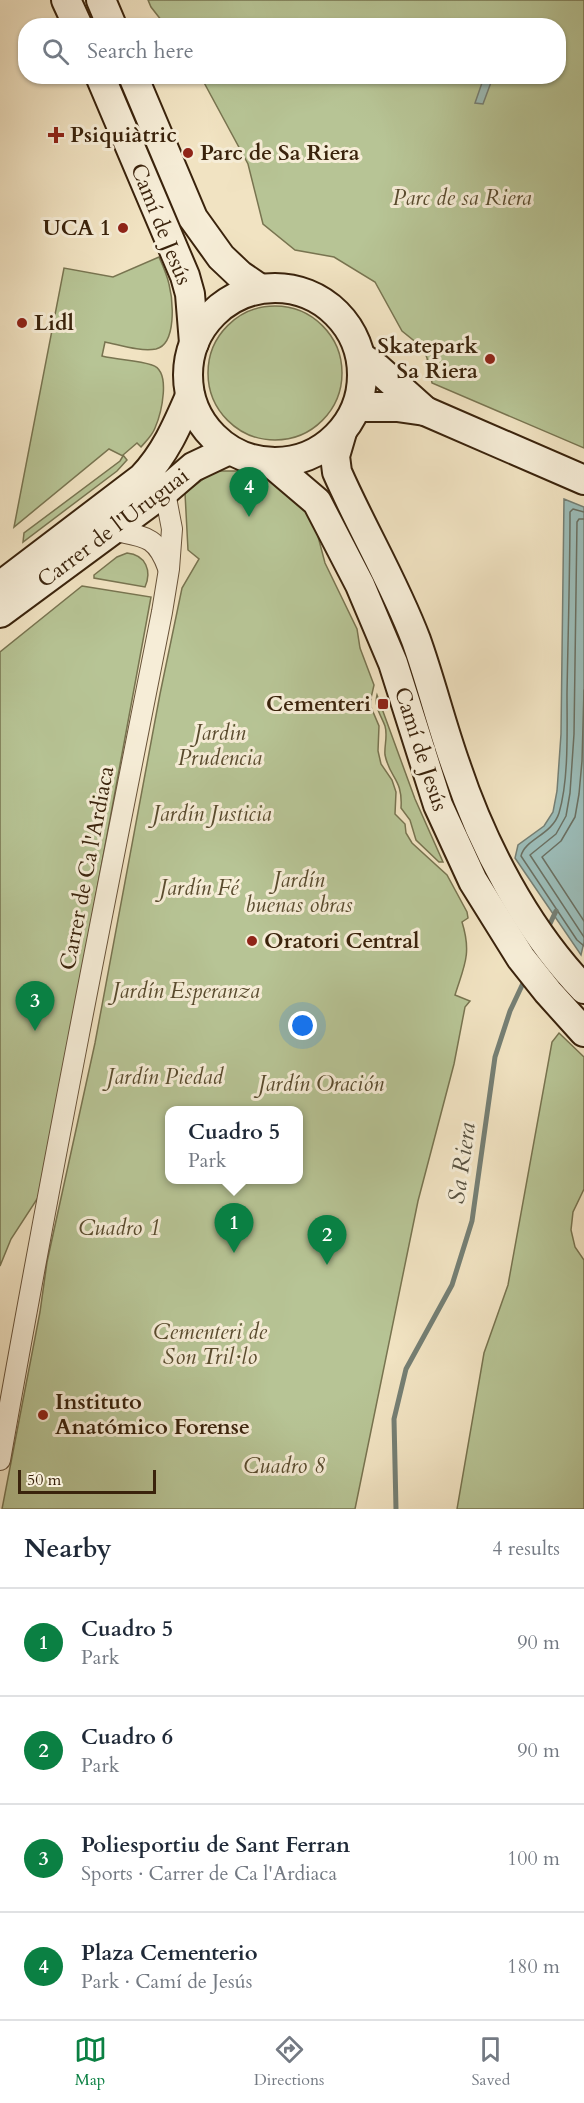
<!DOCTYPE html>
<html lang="en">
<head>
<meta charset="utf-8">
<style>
  body { margin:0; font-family:Cardo,serif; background:#f2f2f3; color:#1f2937 }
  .scale { position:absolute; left:18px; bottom:15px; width:138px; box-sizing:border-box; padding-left:6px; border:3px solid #3a230c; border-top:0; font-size:16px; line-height:21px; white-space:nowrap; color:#3a230c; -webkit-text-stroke:4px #f6edd7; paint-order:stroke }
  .you { position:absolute; left:303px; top:1026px; width:21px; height:21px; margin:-15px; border:4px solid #fff; border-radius:50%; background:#1a73e8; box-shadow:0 0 0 9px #1a73e833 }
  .badge { display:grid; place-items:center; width:39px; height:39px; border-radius:50%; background:#0b8043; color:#fff; font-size:20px; font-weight:700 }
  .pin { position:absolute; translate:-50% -50px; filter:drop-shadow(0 2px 3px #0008) }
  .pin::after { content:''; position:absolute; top:32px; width:21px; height:18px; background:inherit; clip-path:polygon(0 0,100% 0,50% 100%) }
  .popup { position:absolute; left:165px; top:1106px; width:138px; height:78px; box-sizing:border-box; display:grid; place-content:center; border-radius:12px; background:#fff; filter:drop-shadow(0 2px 4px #0005); font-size:20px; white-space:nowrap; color:#747a83 }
  .popup b { font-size:22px; color:#1f2937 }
  .popup::after { content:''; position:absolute; left:50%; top:100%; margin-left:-12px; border:12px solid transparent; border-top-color:#fff }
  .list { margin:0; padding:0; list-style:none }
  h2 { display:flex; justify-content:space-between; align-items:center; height:78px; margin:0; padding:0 24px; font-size:26px }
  h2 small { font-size:20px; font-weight:400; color:#747a83 }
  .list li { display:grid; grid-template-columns:39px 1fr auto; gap:18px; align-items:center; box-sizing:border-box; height:108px; padding:0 24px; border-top:2px solid #e0e1e3 }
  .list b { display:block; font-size:22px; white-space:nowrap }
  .list p { margin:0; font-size:20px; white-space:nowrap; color:#747a83 }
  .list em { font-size:20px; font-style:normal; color:#747a83 }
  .icon { flex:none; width:33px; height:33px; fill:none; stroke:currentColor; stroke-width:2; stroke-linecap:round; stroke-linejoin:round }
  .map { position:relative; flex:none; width:584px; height:1509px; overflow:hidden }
  .search { position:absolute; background:#fff; box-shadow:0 2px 4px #0004; left:18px; right:18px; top:18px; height:66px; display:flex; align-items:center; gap:15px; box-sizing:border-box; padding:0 21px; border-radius:24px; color:#747a83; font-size:22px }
  .sheet { height:510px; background:#fff }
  nav { display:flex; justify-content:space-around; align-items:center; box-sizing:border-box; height:84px; border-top:2px solid #e0e1e3; background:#fff; font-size:16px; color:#747a83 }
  nav a { display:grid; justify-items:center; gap:3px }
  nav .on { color:#0b8043 }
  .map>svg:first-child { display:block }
  .green { fill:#b7c495; stroke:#787450; stroke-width:1.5; fill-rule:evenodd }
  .water { fill:#9cbdb9; stroke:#757f74; stroke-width:1.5 }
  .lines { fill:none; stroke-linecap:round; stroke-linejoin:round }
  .shore { stroke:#6b7062; stroke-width:1.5 }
  .stream { stroke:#757f74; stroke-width:5 }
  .street-casing { stroke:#68533a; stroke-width:22 }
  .secondary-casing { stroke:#3a230c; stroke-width:32 }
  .street { stroke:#f6edd7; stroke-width:20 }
  .secondary { stroke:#f6edd7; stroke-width:28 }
  .poi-dot { fill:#8f2418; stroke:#f6edd7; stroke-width:2 }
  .labels { text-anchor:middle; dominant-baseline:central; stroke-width:6; stroke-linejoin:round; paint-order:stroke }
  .poi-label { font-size:22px; font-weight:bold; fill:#3a230c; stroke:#f6edd7; text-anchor:start }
  .park-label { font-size:22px; font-style:italic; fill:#594b2e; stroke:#f6edd7 }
  .street-label { font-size:22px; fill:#3a230c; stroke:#f6edd7 }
  .water-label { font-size:24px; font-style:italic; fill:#575140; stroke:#f6edd7 }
</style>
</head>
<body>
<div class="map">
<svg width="584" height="1509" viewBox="0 0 584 1509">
  <rect width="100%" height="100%" fill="#f1e3c2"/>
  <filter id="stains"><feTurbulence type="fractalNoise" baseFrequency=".00333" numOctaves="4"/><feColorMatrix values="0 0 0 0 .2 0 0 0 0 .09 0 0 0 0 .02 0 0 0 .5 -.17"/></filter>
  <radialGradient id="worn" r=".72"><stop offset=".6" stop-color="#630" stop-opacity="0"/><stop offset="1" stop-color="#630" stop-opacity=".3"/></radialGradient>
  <g class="green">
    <path d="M148,0H584V448L432,383L427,358L423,348L402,331L375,282L334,257L295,250L263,224L248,164L201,77L558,76V26L165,25L151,7Z"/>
    <path d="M159,257C163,266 167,275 169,284C173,300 177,344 156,349C141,352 120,345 105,342L102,356C118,360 137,360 152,365C172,371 161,414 155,428C152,436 146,441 141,447L137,443L123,455L127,460L117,471L23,542L24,533L120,461L123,456L109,449L14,527L64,268L113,277Z"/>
    <circle cx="275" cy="373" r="67"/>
    <path d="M214,471H238L278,481L310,506L325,563L357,629L360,648L374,685L371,698V707L379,726L378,751L381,764L392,780L396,792L395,814L405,824L406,833L412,843L447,875L467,912L468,918L462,922C472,954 464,966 455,995L470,1001L465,1007L454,1064L418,1201L355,1509H2L40,1312L47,1262L95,1043L160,694L182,588L199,559L188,550L185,493ZM170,1110H298V1180H170Z"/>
    <path d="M127,553C146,555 152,571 145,587L94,578V575L117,557Z"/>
    <path d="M82,586L151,597L41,1193L11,1239L0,1266V652Z"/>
    <path d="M377,695L415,799L443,862H439L416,840L410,820L401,808C403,779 390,779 385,755C384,746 388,736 385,726C381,715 374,707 377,695Z"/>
    <path d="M559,1033L584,1057V1189L573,1212L571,1230L575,1247L584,1260V1509H457L484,1353L508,1285L552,1042Z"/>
  </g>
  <g class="water">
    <path d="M484,77H493L483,104L475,103Z"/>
    <path d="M564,499L584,507V942L581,955L515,858L518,845L544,826L553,812L557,791L561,734Z"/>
  </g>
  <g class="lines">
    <g class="shore">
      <path d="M584,512L573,509L570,512C570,573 568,634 567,694C567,730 569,779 559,813C552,835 525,839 521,856L577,940L584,946"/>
      <path d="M584,519H579L577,522L574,734L570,793L566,816L556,834L530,855L584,937"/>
      <path d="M584,690L582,761L579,794L575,817L561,841L542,857L584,921"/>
    </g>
    <g class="stream">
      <path d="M547,930L556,911"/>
      <path d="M396,1509L394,1419L406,1369L452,1285L472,1221L495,1057L510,1011L525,979"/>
    </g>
    <g class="street-casing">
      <g id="street">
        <path d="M111,530C143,537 156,534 168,568"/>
        <path d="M0,1460C50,1176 106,894 162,612L169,569L172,529L163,482"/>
      </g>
    </g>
    <g class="secondary-casing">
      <g id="secondary">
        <path d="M66,0L78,26"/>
        <path d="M101,0L112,26"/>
        <path d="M100,76L185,276L190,294L194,343"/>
        <path d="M133,76L193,218L221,257L240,275L259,288"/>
        <circle cx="275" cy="375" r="87"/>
        <path d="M361,357L377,368L425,411"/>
        <path d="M357,407H397L425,411L584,480"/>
        <path d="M342,432L335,456L337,472C362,529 394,582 416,640C431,682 441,724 456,766C482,844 526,929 584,989"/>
        <path d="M270,462L317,502L360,585L393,663L438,805L473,881L521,958L548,992L584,1032"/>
        <path d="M0,586L142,478C165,454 177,426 190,396"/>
        <path d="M0,613L164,492L193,467L229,450"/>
      </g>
    </g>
    <use href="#street" class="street"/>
    <use href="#secondary" class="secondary"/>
  </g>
  <g class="poi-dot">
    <path d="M53 126h6v6h6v6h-6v6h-6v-6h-6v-6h6z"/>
    <circle cx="188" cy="153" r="6"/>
    <circle cx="123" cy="228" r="6"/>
    <circle cx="22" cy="323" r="6"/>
    <circle cx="490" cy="359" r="6"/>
    <rect x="377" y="698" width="12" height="12" rx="3"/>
    <circle cx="252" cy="941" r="6"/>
    <circle cx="43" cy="1415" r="6"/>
  </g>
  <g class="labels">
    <g class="poi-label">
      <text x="70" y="135">Psiquiàtric</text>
      <text x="200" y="153">Parc de Sa Riera</text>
      <text x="111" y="228" text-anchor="end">UCA 1</text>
      <text x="34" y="323">Lidl</text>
      <text x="478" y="346" text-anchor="end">Skatepark<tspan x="478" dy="25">Sa Riera</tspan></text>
      <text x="371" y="704" text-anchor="end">Cementeri</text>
      <text x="264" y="941">Oratori Central</text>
      <text x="55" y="1402">Instituto<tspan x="55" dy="25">Anatómico Forense</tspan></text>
    </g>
    <g class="park-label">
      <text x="462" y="198">Parc de sa Riera</text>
      <text x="220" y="733">Jardin<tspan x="220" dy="25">Prudencia</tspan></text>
      <text x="212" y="814">Jardín Justicia</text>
      <text x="299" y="880">Jardín<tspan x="299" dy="25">buenas obras</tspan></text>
      <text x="199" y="888">Jardín Fé</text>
      <text x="186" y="991">Jardín Esperanza</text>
      <text x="165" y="1077">Jardín Piedad</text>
      <text x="321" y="1084">Jardín Oración</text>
      <text x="119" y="1228">Cuadro 1</text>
      <text x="210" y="1332">Cementeri de<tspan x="210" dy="25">Son Tril·lo</tspan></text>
      <text x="284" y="1466">Cuadro 8</text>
    </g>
    <g class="street-label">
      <text transform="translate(161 224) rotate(68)">Camí de Jesús</text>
      <text transform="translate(113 528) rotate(-37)">Carrer de l'Uruguai</text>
      <text transform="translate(421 749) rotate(72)">Camí de Jesús</text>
      <text transform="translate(87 868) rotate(-79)">Carrer de Ca l'Ardiaca</text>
    </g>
    <g class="water-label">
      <text transform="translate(462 1163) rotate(-82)">Sa Riera</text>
    </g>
  </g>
  <rect width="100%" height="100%" filter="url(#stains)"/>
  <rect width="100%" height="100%" fill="url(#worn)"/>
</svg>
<div class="scale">50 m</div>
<div class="you"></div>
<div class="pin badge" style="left:234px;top:1253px">1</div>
<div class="popup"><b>Cuadro 5</b>Park</div>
<div class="pin badge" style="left:327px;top:1265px">2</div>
<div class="pin badge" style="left:35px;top:1031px">3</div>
<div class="pin badge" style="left:249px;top:517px">4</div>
<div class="search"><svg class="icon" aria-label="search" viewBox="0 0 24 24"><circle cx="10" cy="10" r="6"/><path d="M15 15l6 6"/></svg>Search here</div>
</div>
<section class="sheet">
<h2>Nearby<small>4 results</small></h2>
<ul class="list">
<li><span class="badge">1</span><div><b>Cuadro 5</b><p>Park</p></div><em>90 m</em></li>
<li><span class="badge">2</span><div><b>Cuadro 6</b><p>Park</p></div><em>90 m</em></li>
<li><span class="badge">3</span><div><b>Poliesportiu de Sant Ferran</b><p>Sports · Carrer de Ca l'Ardiaca</p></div><em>100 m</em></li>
<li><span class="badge">4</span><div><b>Plaza Cementerio</b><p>Park · Camí de Jesús</p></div><em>180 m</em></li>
</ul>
</section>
<nav>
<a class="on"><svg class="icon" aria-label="map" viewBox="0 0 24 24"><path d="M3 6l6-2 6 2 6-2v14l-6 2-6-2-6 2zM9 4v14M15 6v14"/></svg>Map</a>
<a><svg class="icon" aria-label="directions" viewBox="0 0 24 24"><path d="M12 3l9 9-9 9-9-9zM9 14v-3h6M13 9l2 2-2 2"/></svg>Directions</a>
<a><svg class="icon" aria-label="saved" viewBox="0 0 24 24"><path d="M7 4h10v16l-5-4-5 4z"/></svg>Saved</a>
</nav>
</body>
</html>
